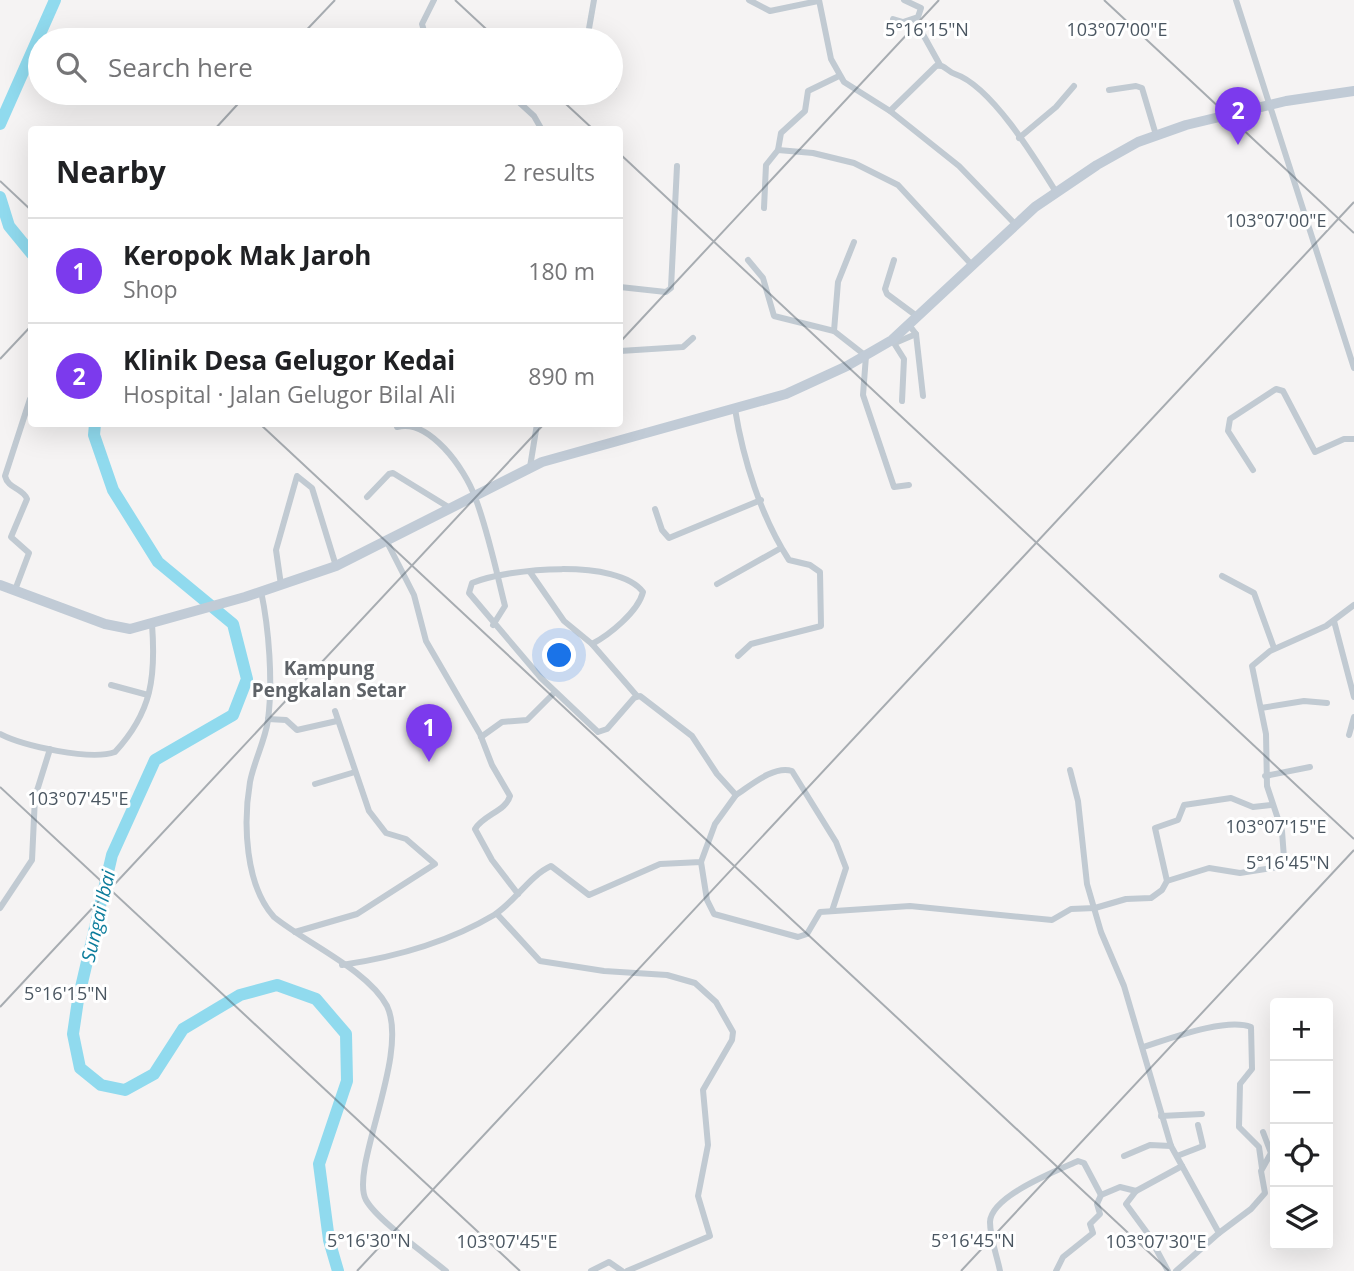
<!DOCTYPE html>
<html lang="en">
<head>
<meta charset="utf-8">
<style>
  body { margin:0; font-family:"Open Sans",sans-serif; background:#f2f2f2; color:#202124 }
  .controls { position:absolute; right:21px; bottom:21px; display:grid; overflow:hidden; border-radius:7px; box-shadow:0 7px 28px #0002 }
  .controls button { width:63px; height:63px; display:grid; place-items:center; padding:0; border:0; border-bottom:2px solid #e0e0e0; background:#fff; color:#202124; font:35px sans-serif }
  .you { position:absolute; left:560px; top:656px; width:24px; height:24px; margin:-18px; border:5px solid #fff; border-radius:50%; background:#1a73e8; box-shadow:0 0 0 10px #1a73e833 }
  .badge { display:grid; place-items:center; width:46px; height:46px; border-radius:50%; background:#7c3aed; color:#fff; font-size:23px; font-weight:700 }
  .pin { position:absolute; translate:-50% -58px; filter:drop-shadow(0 2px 4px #0008) }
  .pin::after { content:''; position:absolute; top:37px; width:24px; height:21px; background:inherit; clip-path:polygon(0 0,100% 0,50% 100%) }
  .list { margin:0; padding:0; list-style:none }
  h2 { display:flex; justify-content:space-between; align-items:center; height:91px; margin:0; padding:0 28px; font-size:30px }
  h2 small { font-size:23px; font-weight:400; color:#757577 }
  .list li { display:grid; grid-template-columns:46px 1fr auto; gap:21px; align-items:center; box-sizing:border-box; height:105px; padding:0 28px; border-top:2px solid #e0e0e0 }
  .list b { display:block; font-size:26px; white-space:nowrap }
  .list p { margin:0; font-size:23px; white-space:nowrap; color:#757577 }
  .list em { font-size:23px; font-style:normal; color:#757577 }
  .icon { flex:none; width:38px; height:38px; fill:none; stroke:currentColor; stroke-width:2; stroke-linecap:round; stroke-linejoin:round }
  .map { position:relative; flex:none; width:1354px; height:1271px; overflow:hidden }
  .search { position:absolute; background:#fff; box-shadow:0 7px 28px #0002; left:28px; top:28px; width:595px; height:77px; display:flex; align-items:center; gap:18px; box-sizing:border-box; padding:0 24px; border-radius:38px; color:#757577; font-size:26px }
  .panel { position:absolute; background:#fff; box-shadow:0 7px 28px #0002; left:28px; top:126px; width:595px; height:301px; border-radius:7px }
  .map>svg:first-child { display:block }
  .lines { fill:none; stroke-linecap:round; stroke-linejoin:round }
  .river { stroke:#90daee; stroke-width:12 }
  .minor { stroke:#c1cad2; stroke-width:6 }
  .secondary { stroke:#c1cbd6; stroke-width:10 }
  .ticks { fill:none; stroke:#4a5661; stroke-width:2; stroke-opacity:0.45 }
  .labels { text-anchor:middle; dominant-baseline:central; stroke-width:6; stroke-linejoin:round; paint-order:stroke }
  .neighbourhood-label { font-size:19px; font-weight:bold; fill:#5f6368; stroke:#fff }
  .water-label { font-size:19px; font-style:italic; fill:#0c7c9b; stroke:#fff }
  .ticks-label { font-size:18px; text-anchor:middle; fill:#4a5661; stroke:#fff; stroke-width:6; stroke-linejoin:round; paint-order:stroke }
</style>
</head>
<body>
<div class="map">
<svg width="1354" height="1271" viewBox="0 0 1354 1271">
  <rect width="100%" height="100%" fill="#f5f3f3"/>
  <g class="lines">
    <g class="river">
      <path d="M0,124L55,0"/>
      <path d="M0,197L9,226L32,254"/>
      <path d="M95,424L94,435L113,490L158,562L233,624L247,679L233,715L155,760L112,855L78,1000L73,1034L80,1068L101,1085L125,1090L154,1074L183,1029L240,995L277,985L316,999L346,1034L347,1081L319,1164L329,1240L338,1271"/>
    </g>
    <g class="minor">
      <path d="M434,0L422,24L424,31L436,40"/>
      <path d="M749,0L770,11L818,1"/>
      <path d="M819,0L831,59L844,82L890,111L959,166L1015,224"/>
      <path d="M1236,0L1354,368"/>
      <path d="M893,19L903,22L918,17L921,8L904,0"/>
      <path d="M915,20L940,65"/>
      <path d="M587,40L594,0"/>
      <path d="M611,87H614"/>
      <path d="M1109,90L1136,86L1142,88L1156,135"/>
      <path d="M509,93L534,116L542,130"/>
      <path d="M890,111L936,66C945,64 946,71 955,74C991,86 1035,158 1056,192"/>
      <path d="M1019,138L1056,107L1074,86"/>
      <path d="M778,150L781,133L805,111L808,91L839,76"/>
      <path d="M764,208L766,165L778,150L813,153L854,163L898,185L971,264"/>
      <path d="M854,242L838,282L834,331L866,356L863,395L894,487L909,485"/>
      <path d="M748,260L763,278L774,316L834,331"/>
      <path d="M894,260L885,289L887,294L918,317"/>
      <path d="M620,287L666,292L671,288L677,166"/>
      <path d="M909,325L916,334L923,396"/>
      <path d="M892,340L904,359L902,401"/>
      <path d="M895,343L916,334"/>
      <path d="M620,351L683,347L693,338"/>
      <path d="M735,409C743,459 761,517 789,560L810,565L820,572L821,626L751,644L738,656"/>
      <path d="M397,427C429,418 465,469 475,497C488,531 496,570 505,606L493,625"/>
      <path d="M530,467L537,424"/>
      <path d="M1253,470L1228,431L1230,419L1276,389L1283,391L1315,452L1344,439H1354"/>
      <path d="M367,497L389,474L393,473L450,508"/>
      <path d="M655,509L662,530L669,538L761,500"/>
      <path d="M387,542L414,595L426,641L480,734L492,765L510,796C506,811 483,815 475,829L492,860L518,894"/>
      <path d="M1222,576L1254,593L1274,648"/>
      <path d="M717,584L781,548"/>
      <path d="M281,585L276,550L297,476L312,488L336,566"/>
      <path d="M15,590L29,553L11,537L27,499C23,488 8,489 5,476L30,399"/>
      <path d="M261,591C269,629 273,681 268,720C265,741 254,761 250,782C243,823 245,885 274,917C306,943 368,970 387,1006C410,1054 349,1169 366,1200C377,1220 427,1255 446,1271"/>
      <path d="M1334,621L1354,697"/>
      <path d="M592,644L637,696"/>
      <path d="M111,685L148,695"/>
      <path d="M1261,708L1304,701L1327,703"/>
      <path d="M268,719L286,720L297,730L337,721"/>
      <path d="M0,734C23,746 91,761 115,752C152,712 156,677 152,624"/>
      <path d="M1349,735L1354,717"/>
      <path d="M481,737L502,722L527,720L555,692"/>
      <path d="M1070,770L1078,801L1087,884L1101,932L1124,986L1171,1146L1219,1233L1176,1271"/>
      <path d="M1265,776L1310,767"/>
      <path d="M315,784L355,772"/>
      <path d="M736,795C750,786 774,765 792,771L836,842L846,868L832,911"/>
      <path d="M701,862L707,900L714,914L798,937L807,934L820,912L910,906L1052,920L1071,909L1095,908L1126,899L1151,898L1162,890L1167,881L1209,868L1240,873L1278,867L1284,858L1282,831L1267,786L1266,734L1252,666L1270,651L1326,626L1354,605"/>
      <path d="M1167,881L1155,828L1178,820L1184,805L1231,798L1253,807L1271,805"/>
      <path d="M0,908L32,860L35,797L50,749"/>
      <path d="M497,914L540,961L604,971L667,975L695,983L716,1002L733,1032L732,1040L703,1090L708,1145L698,1196L710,1236L627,1271"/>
      <path d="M295,932L357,914L435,864L406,839L386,833L369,811L335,711"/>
      <path d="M342,965C396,957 447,943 494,915C515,902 529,876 551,866L589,895L660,864L701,862L715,824L736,795L717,774L692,736L640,696L634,698L607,729L598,732L541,678L469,593L472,583C509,568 617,558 643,592C638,612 609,635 592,644L564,621L530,572"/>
      <path d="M1143,1047C1169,1039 1226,1017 1251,1027L1252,1069L1240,1084L1239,1127L1259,1147L1262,1168"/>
      <path d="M1161,1116L1202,1114"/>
      <path d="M1124,1156L1150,1145L1171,1146"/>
      <path d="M1177,1156L1203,1146L1198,1125"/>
      <path d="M1219,1233L1251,1209L1265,1193L1261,1171L1271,1153L1263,1132"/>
      <path d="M591,1271L609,1262L622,1271"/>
      <path d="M1000,1271C997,1256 990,1238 990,1222C991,1196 1056,1171 1078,1161L1084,1163L1101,1195L1120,1187L1136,1191"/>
      <path d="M1056,1271L1063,1257L1093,1233L1090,1224L1100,1214L1097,1204L1101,1195"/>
      <path d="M1168,1271L1148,1234L1126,1204L1136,1191L1182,1166"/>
    </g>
    <path class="secondary" d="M0,585L105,624L130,629L245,597L336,566L542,462L786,394L847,366L892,340L1035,207L1097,165L1138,142L1186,125L1286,101L1354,91"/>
  </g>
  <path class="ticks" d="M455,0L498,40M1104,0L1354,233M297,40L335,0M554,93L594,130M214,130L248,93M620,154L1354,839M0,181L32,211M620,342L939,0M0,359L32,325M260,424L1169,1271M0,787L520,1271M0,1007L544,424M357,1271L1354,202M961,1271L1354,850"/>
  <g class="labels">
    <g class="neighbourhood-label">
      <text x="329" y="668">Kampung<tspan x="329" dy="22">Pengkalan Setar</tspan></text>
    </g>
    <g class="water-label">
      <text transform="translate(98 916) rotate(-77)">Sungai Ibai</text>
    </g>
  </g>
  <g class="ticks-label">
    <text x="1117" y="36">103°07'00"E</text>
    <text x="927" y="36">5°16'15"N</text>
    <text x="1276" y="227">103°07'00"E</text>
    <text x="78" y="805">103°07'45"E</text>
    <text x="1276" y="833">103°07'15"E</text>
    <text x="1288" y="869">5°16'45"N</text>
    <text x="66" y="1000">5°16'15"N</text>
    <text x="369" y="1247">5°16'30"N</text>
    <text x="973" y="1247">5°16'45"N</text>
    <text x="507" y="1248">103°07'45"E</text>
    <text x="1156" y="1248">103°07'30"E</text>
  </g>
</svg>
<div class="controls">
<button>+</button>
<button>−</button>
<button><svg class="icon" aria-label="locate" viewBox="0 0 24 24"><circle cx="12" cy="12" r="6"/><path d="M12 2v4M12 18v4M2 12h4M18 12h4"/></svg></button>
<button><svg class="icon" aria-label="layers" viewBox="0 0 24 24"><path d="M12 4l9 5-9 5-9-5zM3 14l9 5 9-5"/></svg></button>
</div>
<div class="you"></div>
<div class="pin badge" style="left:429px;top:762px">1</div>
<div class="pin badge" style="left:1238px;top:145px">2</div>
<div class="search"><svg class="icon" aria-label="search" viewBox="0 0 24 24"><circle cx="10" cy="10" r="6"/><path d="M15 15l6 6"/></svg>Search here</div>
<section class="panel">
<h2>Nearby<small>2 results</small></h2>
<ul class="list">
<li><span class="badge">1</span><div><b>Keropok Mak Jaroh</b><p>Shop</p></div><em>180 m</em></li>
<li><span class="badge">2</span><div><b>Klinik Desa Gelugor Kedai</b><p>Hospital · Jalan Gelugor Bilal Ali</p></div><em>890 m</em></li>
</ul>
</section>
</div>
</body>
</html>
